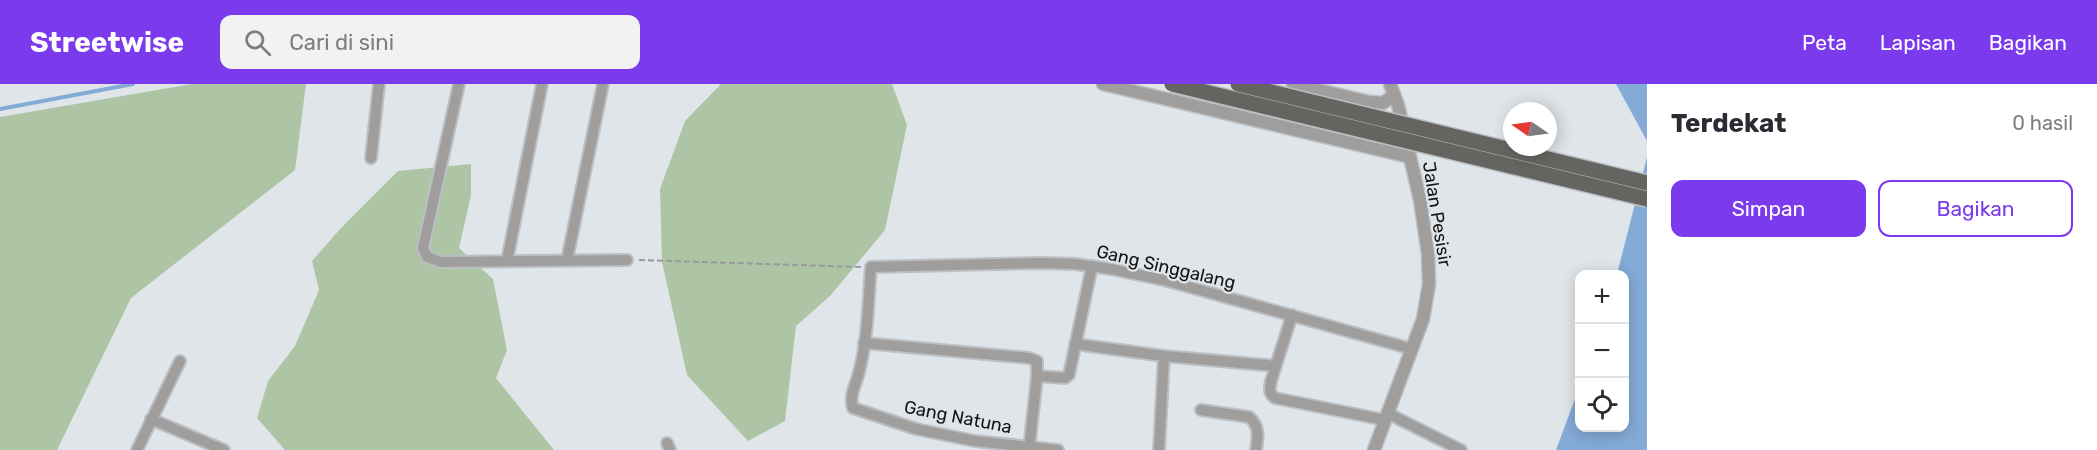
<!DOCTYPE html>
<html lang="id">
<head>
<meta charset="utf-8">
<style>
  body { margin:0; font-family:Rubik,sans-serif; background:#f2f2f3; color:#2b2b33 }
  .controls { position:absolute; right:18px; bottom:18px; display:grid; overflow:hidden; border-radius:12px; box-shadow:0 3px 15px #0003 }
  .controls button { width:54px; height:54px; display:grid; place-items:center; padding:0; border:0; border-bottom:2px solid #e1e1e2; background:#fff; color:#2b2b33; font:30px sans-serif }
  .compass { position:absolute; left:1503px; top:18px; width:54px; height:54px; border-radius:50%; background:#fff; box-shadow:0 3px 15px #0003; rotate:283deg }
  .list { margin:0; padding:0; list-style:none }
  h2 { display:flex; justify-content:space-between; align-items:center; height:78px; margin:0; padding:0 24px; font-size:26px }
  h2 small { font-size:20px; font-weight:400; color:#7c7c81 }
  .actions { display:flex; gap:12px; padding:18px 24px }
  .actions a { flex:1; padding:14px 0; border:2px solid #7c3aed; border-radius:12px; text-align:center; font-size:21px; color:#7c3aed }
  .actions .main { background:#7c3aed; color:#fff }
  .icon { flex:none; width:33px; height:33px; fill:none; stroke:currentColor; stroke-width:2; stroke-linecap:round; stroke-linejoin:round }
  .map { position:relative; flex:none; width:1647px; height:366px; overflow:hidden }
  header { display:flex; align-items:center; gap:36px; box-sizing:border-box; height:84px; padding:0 30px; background:#7c3aed; color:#fff }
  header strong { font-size:28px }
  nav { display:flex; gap:33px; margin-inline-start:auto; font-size:21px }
  .search { width:420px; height:54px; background:#f2f2f3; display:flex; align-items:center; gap:15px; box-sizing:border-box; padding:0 21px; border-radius:12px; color:#7c7c81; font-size:22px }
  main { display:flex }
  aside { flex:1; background:#fff }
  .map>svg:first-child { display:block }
  .green { fill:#aec5a5 }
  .water { fill:#84aad7 }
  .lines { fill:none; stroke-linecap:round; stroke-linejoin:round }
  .stream { stroke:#84aad7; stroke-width:4 }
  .minor-casing { stroke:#bbbfc3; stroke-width:14 }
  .tertiary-casing { stroke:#bbbfc3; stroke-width:15 }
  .path { stroke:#979b9e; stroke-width:2; stroke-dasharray:6 3; stroke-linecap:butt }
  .minor { stroke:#9f9e9c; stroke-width:10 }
  .tertiary { stroke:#9f9e9c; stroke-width:12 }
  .primary-bridge-casing { stroke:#bbbfc3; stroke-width:18; stroke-linecap:butt }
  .primary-bridge { stroke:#666460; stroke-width:15 }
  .labels { text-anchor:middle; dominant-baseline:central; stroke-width:4.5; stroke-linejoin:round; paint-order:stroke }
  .street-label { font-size:18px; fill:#121415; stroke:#e0e5e9 }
</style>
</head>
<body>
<header>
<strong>Streetwise</strong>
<div class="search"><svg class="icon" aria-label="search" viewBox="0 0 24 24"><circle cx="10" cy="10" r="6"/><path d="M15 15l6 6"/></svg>Cari di sini</div>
<nav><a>Peta</a><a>Lapisan</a><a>Bagikan</a></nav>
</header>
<main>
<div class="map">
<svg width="1647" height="366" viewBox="0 0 1647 366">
  <rect width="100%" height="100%" fill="#e0e5e9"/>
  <g class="green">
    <path d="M192,0H306L295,86L131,214L57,366H0V33Z"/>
    <path d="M721,0H892L907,41L885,146L830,212L796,242L785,337L748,357L687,291L662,178L660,105L685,37Z"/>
    <path d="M471,80V111L459,164L493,195L507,266L496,294L554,366H285L257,334L268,297L295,262L319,206L312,177L341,144L398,87Z"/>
  </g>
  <g class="water">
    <path d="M1616,0H1647V57Z"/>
    <path d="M1647,73V366H1556L1579,304L1580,344H1624V190H1617Z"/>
  </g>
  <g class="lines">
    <path class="stream" d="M0,25L133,0"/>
    <g class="minor-casing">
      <g id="minor">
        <path d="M459,0L423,164L427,173L441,178L627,176"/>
        <path d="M371,74L379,0"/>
        <path d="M567,176L603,0"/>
        <path d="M507,177L542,0"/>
        <path d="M1292,231L1271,297C1270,304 1268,309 1275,314L1385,336"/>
        <path d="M864,259L1029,274L1037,277V292"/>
        <path d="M1075,260L1164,272L1276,282"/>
        <path d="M1201,326L1249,333C1260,342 1258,353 1256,366"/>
        <path d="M1387,329L1461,366"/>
        <path d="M151,335L224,366"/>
        <path d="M667,359L670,366"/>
        <path d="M137,366L180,277"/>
        <path d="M1029,366L1037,292L1065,294L1069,291L1092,182"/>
        <path d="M1058,366L975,357L916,345L853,324C849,313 855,302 858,292C868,257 868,219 871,183L1042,179L1075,180L1111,185L1164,196L1412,265"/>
        <path d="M1159,366L1164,272"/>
      </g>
    </g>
    <g class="tertiary-casing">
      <g id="tertiary">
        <path d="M1103,0L1410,73"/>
        <path d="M1293,0L1369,18L1383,19L1394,11"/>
        <path d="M1374,366L1423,235L1429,200L1428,170L1420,116L1398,21L1390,0"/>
      </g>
    </g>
    <path class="path" d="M639,176L861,183"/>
    <use href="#minor" class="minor"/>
    <use href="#tertiary" class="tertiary"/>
    <g class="primary-bridge-casing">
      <g id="primary-bridge">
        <path d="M1172,0L1647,115"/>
        <path d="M1238,0L1647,99"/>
      </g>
    </g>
    <use href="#primary-bridge" class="primary-bridge"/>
  </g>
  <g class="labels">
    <g class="street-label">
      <text transform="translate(1437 130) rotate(81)">Jalan Pesisir</text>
      <text transform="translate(1166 183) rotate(13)">Gang Singgalang</text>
      <text transform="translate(958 333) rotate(11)">Gang Natuna</text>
    </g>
  </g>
</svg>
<div class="controls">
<button>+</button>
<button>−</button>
<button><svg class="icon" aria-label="locate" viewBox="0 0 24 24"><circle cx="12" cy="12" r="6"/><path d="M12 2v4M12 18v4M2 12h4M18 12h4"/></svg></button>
</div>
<svg class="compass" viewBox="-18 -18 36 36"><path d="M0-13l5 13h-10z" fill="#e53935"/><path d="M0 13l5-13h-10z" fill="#7c7c81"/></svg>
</div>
<aside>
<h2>Terdekat<small>0 hasil</small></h2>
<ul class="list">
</ul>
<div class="actions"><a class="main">Simpan</a><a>Bagikan</a></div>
</aside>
</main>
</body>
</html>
